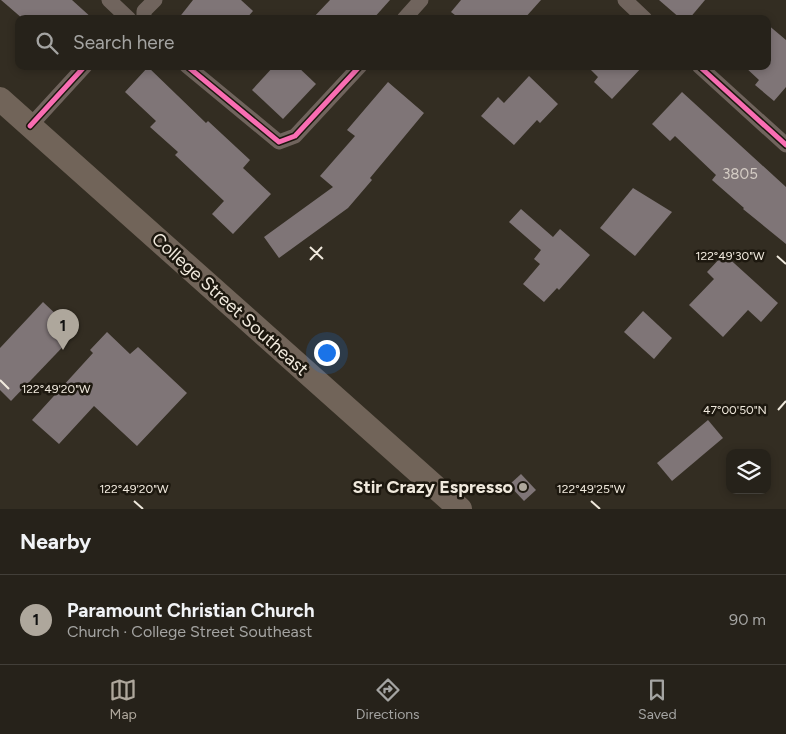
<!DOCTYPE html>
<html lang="en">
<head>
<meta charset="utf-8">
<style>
  body { margin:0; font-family:Figtree,sans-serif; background:#2e2a23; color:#f1f3f6 }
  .controls { position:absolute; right:15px; bottom:15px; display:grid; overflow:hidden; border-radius:10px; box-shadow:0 2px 8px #0003 }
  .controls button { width:45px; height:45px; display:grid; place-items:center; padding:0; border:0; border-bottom:1px solid #423f39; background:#26221a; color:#f1f3f6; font:25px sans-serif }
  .you { position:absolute; left:326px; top:352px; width:18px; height:18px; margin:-12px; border:4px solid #fff; border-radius:50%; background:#1a73e8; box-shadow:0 0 0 8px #1a73e833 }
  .badge { display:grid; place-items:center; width:32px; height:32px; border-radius:50%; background:#aea79c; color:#111; font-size:16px; font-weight:700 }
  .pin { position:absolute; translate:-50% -41px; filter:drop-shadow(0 1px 2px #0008) }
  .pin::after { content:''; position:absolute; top:26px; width:18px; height:15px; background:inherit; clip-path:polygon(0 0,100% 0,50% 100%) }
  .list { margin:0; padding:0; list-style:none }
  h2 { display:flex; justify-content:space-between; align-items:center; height:65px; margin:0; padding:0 20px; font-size:21px }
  h2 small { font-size:16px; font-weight:400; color:#a4a4a2 }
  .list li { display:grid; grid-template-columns:32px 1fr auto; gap:15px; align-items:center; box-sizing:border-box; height:90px; padding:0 20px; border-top:1px solid #423f39 }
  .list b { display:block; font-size:19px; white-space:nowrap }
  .list p { margin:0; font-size:16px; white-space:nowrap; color:#a4a4a2 }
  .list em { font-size:16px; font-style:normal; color:#a4a4a2 }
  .icon { flex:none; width:28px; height:28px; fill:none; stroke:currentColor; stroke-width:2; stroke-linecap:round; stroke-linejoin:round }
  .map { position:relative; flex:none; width:786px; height:509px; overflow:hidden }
  .search { position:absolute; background:#26221a; box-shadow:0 2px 8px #0003; left:15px; right:15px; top:15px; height:55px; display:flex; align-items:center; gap:12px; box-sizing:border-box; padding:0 18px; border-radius:10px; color:#a4a4a2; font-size:19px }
  .sheet { height:155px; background:#26221a }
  nav { display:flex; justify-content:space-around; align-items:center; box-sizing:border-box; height:70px; border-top:1px solid #423f39; background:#26221a; font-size:14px; color:#a4a4a2 }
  nav a { display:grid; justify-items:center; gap:2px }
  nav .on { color:#aea79c }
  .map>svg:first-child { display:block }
  .building { fill:#7f7577 }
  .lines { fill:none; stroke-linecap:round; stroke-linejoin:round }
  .street { stroke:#70645d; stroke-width:15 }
  .primary { stroke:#716459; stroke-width:24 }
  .cycleway-casing { stroke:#1d180f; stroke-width:8 }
  .cycleway { stroke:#f96db3; stroke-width:5 }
  .ticks { fill:none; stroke:#f0e9dd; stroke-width:2 }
  .poi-dot { fill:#aea79c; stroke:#1d180f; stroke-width:2 }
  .labels { text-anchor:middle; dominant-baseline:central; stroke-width:5; stroke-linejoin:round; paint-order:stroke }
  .number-label { font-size:15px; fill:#d4ccc4 }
  .street-label { font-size:18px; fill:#f0e9dd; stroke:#1d180f }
  .poi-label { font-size:18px; font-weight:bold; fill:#f0e9dd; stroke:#1d180f; text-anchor:end }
  .ticks-label { font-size:12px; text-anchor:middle; fill:#f0e9dd; stroke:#1d180f; stroke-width:5; stroke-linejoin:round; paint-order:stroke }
</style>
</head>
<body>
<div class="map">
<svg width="786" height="509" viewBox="0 0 786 509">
  <rect width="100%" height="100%" fill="#332d22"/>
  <g class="building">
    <path d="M1,0H72L93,19H23Z"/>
    <path d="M193,0H241L253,11L246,19H178Z"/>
    <path d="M330,0H390L373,19H312Z"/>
    <path d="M461,0H541L524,19H460L451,12Z"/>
    <path d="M659,0H705L689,19H681Z"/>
    <path d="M767,24L786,40V87L774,101L755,85L759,80L744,66H767Z"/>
    <path d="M274,66H297L316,84L283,119L252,90Z"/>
    <path d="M587,66H643L612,99L594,82L598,77Z"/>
    <path d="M148,67L206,123L208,121L250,160L243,168L271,194L233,234L212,214L224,201L175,155L178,152L150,127L156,121L125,92Z"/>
    <path d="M529,76L558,104L540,123L537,120L514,145L481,116L498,97L504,103Z"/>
    <path d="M388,82L424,113L370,178L372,180L348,208L279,258L264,237L333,187L320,176L355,136L347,130Z"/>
    <path d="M682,92L786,187V244L743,209L744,208L712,180L716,175L675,136L670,141L652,124Z"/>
    <path d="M633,188L672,212L635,256L600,228Z"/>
    <path d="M521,209L553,237L560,229L590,255L559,290L557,288L544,302L523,284L540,264L534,259L541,250L509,222Z"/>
    <path d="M724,254L778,303L761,322L748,310L723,337L689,305L714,279L707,272Z"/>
    <path d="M43,302L76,333L11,401L0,390V348Z"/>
    <path d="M643,311L672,338L654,359L624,332Z"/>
    <path d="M107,332L130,354L138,347L187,393L137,446L94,406L59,444L32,420L93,353L90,350Z"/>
    <path d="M708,420L723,438L672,481L657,463Z"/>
    <path d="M521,474L536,490L524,501L509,485Z"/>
  </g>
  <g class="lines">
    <g class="street">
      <path d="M109,0L129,19"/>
      <path d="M625,0L645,19"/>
      <path d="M144,19V11L155,0"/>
      <path d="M404,19L421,0"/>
      <path d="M187,66L279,142L295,136L360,66"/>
      <path d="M699,66L786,145"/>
      <path d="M30,126L85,66"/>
    </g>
    <path class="primary" d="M0,99L460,509"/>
    <g class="cycleway-casing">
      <g id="cycleway">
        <path d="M187,66L279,142L295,136L360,66"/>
        <path d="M699,66L786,145"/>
        <path d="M30,126L85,66"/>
      </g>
    </g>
    <use href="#cycleway" class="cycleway"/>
  </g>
  <path class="ticks" d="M310,247L323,259M777,256L786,264M310,260L322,247M0,380L9,389M778,410L786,401M134,501L143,509M591,501L600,509"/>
  <circle class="poi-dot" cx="523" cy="487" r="5"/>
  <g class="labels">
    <g class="number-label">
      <text x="740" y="174">3805</text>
    </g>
    <g class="street-label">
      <text transform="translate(230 304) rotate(42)">College Street Southeast</text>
    </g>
    <g class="poi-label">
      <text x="513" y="487">Stir Crazy Espresso</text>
    </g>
  </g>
  <g class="ticks-label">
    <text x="730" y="260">122°49'30"W</text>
    <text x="56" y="393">122°49'20"W</text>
    <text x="735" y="414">47°00'50"N</text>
    <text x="134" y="493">122°49'20"W</text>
    <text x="591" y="493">122°49'25"W</text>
  </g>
</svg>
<div class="controls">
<button><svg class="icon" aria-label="layers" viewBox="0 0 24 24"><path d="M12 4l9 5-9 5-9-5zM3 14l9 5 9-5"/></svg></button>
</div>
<div class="you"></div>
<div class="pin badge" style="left:63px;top:350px">1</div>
<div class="search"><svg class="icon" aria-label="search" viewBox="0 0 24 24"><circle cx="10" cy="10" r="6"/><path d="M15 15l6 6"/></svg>Search here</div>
</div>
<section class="sheet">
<h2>Nearby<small></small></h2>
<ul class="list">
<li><span class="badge">1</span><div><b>Paramount Christian Church</b><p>Church · College Street Southeast</p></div><em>90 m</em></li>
</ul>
</section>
<nav>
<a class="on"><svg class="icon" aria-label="map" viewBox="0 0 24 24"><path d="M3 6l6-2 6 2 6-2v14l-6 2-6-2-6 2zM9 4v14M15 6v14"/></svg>Map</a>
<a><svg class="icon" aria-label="directions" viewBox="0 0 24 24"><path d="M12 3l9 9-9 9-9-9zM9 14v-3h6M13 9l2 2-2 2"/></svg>Directions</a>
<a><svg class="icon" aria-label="saved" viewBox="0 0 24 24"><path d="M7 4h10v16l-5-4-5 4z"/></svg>Saved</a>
</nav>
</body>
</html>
